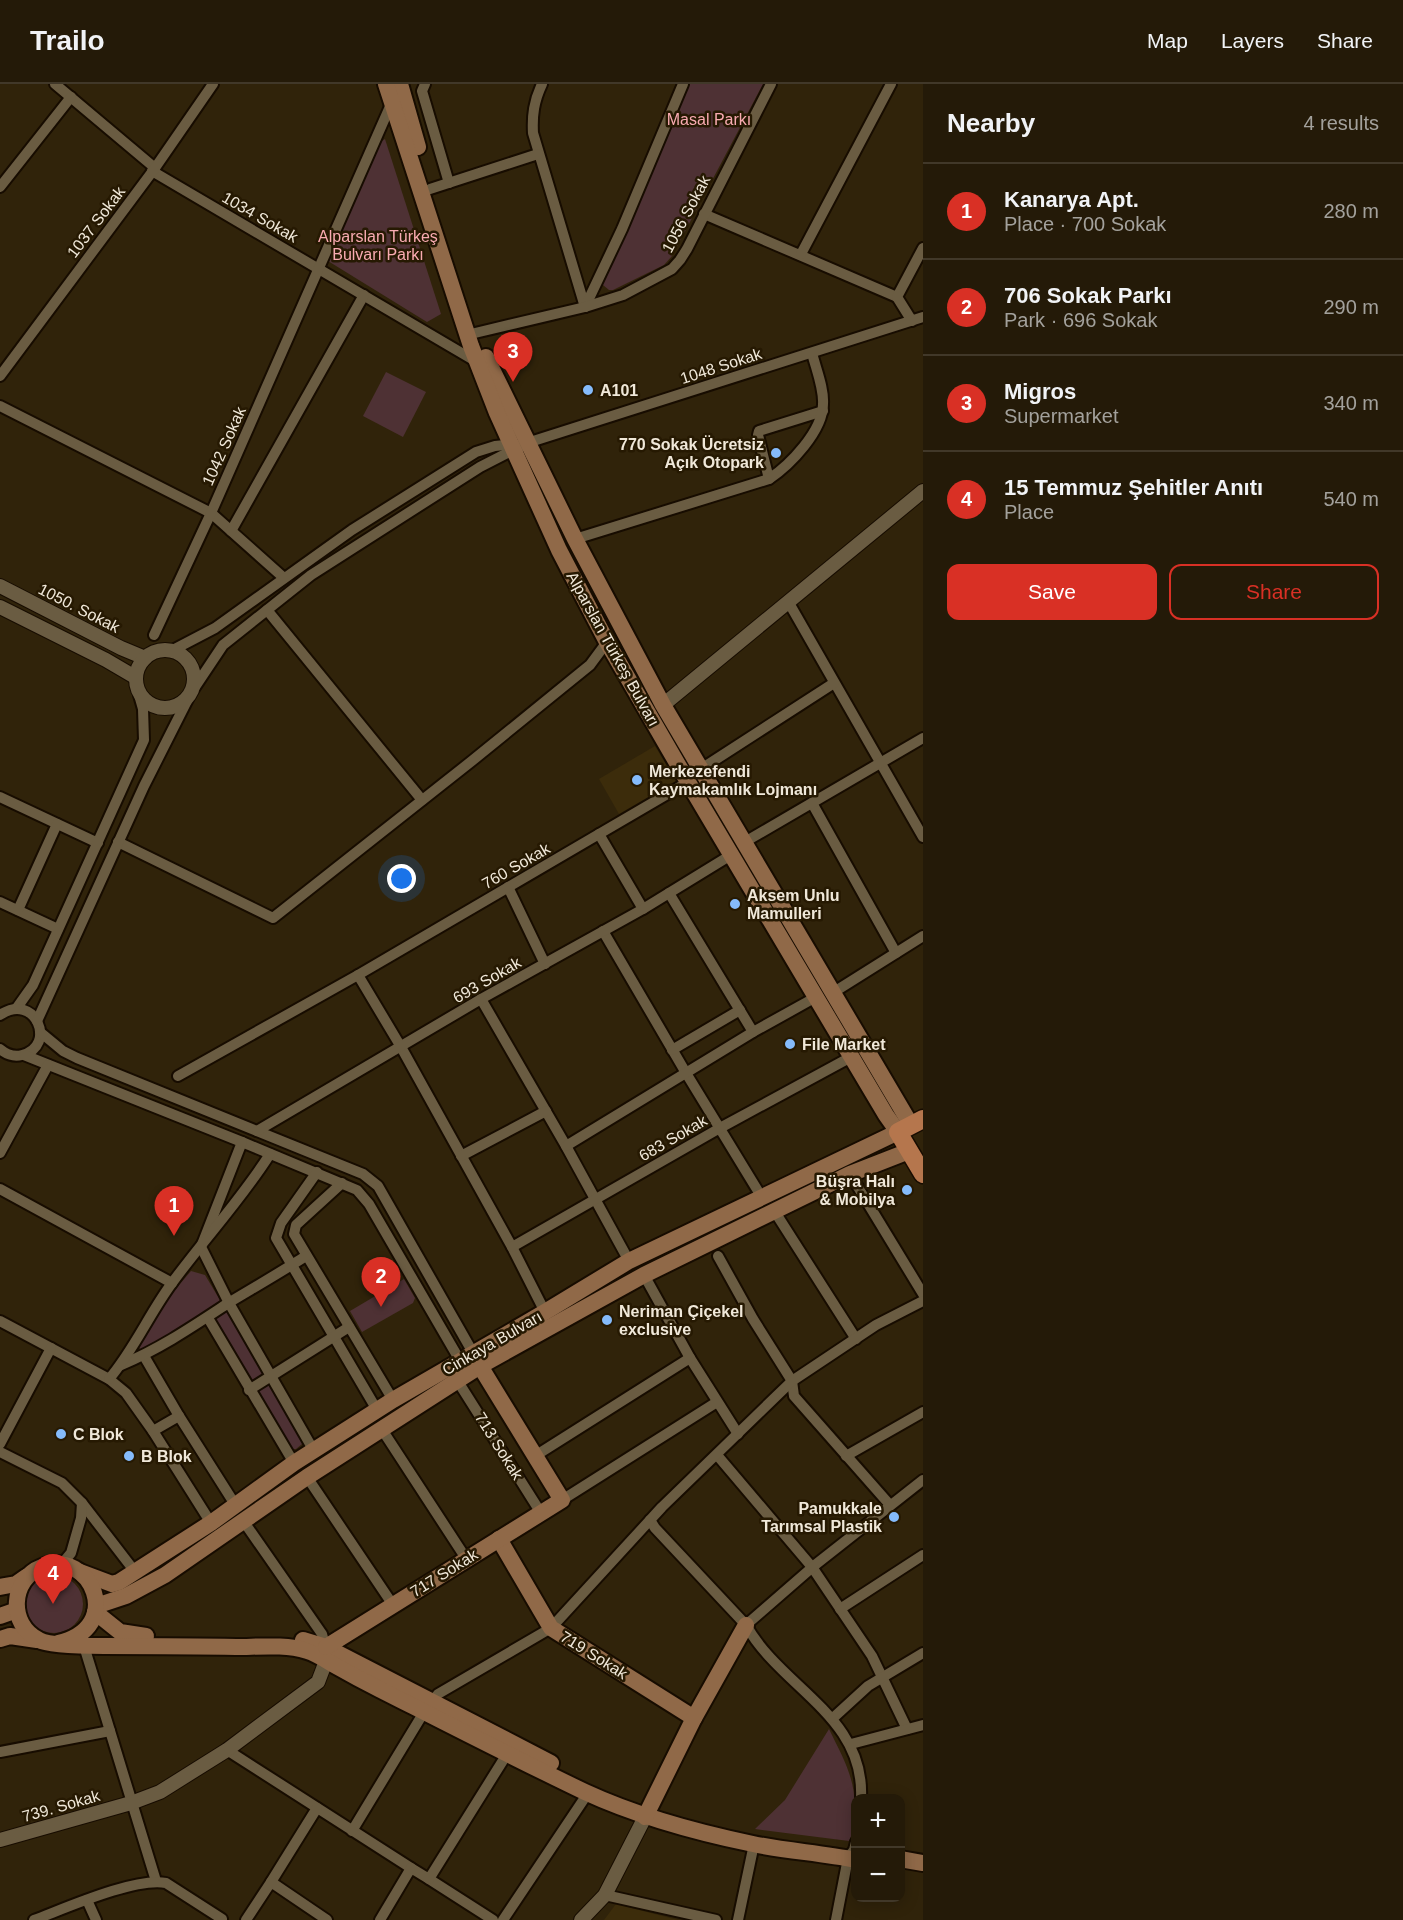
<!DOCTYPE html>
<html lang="en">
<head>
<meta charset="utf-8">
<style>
  body { margin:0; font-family:Helvetica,sans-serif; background:#302716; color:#f1f3f6 }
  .controls { position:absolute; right:18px; bottom:18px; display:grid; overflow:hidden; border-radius:12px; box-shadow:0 3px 15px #0003 }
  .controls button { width:54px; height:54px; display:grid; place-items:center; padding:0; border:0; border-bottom:2px solid #413829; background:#241a08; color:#f1f3f6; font:30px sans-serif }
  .you { position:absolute; left:402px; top:795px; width:21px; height:21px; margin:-15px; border:4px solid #fff; border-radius:50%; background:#1a73e8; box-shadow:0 0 0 9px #1a73e833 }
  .badge { display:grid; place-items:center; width:39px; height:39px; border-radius:50%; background:#d93025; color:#fff; font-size:20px; font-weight:700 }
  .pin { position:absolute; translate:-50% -50px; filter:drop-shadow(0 2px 3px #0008) }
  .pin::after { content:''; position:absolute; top:32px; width:21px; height:18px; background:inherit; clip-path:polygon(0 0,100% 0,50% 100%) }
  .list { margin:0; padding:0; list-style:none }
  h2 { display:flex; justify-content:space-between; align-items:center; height:78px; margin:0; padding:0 24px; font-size:26px }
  h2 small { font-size:20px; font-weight:400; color:#a3a19c }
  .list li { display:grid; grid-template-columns:39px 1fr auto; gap:18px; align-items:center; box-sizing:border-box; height:96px; padding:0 24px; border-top:2px solid #413829 }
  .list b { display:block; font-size:22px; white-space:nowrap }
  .list p { margin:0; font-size:20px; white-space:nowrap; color:#a3a19c }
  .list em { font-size:20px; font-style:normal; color:#a3a19c }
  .actions { display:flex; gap:12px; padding:18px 24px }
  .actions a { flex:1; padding:14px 0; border:2px solid #d93025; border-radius:12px; text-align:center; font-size:21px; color:#d93025 }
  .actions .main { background:#d93025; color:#fff }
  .map { position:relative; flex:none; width:923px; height:1836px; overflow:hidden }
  header { display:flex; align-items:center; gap:36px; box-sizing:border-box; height:84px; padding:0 30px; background:#241a08; border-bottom:2px solid #413829 }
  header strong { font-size:28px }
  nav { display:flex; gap:33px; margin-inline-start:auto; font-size:21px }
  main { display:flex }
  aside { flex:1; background:#241a08 }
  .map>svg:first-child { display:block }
  .built { fill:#3c2c0b }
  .green { fill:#4e3134 }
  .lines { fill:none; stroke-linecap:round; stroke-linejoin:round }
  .minor-casing { stroke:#170c00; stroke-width:14 }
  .tertiary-casing { stroke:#170c00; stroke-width:16 }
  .secondary-casing { stroke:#170c00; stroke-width:20 }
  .primary-casing { stroke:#170c00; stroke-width:21 }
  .minor { stroke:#6a5c42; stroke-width:10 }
  .tertiary { stroke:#6a5c42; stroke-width:14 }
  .secondary { stroke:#906948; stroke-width:16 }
  .primary { stroke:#b5764d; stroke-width:18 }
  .poi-dot { fill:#85bbfb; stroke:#261902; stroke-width:2 }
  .labels { text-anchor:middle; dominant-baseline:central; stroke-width:5; stroke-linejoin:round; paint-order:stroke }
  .park-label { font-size:16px; fill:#f9abb1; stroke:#261902 }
  .street-label { font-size:16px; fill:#f0e8d9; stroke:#261902 }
  .poi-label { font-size:16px; font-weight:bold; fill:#f0e8d9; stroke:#261902; text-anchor:start }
</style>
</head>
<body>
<header>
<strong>Trailo</strong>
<nav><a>Map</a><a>Layers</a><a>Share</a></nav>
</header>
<main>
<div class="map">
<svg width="923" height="1836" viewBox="0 0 923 1836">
  <rect width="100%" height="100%" fill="#30230a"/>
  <g class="built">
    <path d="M655,662L676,697L619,730L599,695Z"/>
    <path d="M616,1820L678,1836H604Z"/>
  </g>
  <g class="green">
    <path d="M690,0H763L672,172L664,181L613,206H609L603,201V195Z"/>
    <path d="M385,55L441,230L427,238L328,177L379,59Z"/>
    <path d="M386,288L426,308L403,353L363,332Z"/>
    <path d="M191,1187L205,1191L220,1216L204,1231L141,1266L138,1262L167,1215Z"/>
    <path d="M404,1195L415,1214L413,1219L362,1248L350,1227Z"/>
    <path d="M226,1227L263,1290L249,1299L211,1236Z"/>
    <path d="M269,1301L302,1357V1360L296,1365H291L255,1308Z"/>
    <circle cx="54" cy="1520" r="29"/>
    <path d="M829,1645C844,1676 858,1698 854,1734C854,1743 853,1749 849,1757L755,1745L785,1716Z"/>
  </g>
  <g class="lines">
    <g class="minor-casing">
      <g id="minor">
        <path d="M55,0L155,84"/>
        <path d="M425,0L422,7L449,99"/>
        <path d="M542,0C534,17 532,31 533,49L585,223"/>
        <path d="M152,87L477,278"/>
        <path d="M0,103L71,13"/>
        <path d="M430,105L538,70"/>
        <path d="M704,130L897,213"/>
        <path d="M801,170L891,0"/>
        <path d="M585,223L622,145L683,0"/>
        <path d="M912,237L897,213L923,164"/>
        <path d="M475,249L585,223L623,211L672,185L680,176L687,165L771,0"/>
        <path d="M0,292L155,84L213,0"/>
        <path d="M0,322L211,429L284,494"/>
        <path d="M769,395L758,351L759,347L823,327"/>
        <path d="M231,447L364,211"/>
        <path d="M575,455L769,395C790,381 823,347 823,320C824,304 816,285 812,269"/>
        <path d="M789,519L923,753"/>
        <path d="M267,526L422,716"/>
        <path d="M154,551L211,429L392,18"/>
        <path d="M171,567L215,544L352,446L476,368L495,362L515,360"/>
        <path d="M701,685L834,599"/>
        <path d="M0,713L98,759"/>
        <path d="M812,719L896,869"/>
        <path d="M599,750L643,825"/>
        <path d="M118,758L273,834L473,676L590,581L607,558"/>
        <path d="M743,759L923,654"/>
        <path d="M508,803L545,880"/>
        <path d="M669,809L753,948"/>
        <path d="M0,818L58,845"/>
        <path d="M18,826L57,740"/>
        <path d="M603,847L686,989L761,1112"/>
        <path d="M358,891L401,963L512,1163L545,1228"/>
        <path d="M834,908L923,852"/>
        <path d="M481,915L566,1062L629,1177"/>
        <path d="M16,925L33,901L144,656L143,625L139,611"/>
        <path d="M0,931C35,907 58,962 22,971C14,973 6,970 0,965"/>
        <path d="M37,937L144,702L191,609L223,561L311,491L480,383L527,359L923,233"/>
        <path d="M40,948L63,967L77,974L363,1090L378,1102L476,1274"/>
        <path d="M672,966L740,926"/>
        <path d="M24,971L242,1058L357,1106L369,1120L462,1280"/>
        <path d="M178,992L358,891L688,698"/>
        <path d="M257,1047L481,915L643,825L731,771"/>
        <path d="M242,1058L201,1163L229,1219L314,1367"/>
        <path d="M566,1062L753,948L816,913"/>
        <path d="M0,1069L48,981"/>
        <path d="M461,1072L546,1027"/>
        <path d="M317,1088L281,1139L276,1154L377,1326"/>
        <path d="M850,1090L923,1210"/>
        <path d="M342,1099L296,1141L294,1150L393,1316"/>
        <path d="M0,1105L172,1199"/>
        <path d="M775,1128L856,1255"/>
        <path d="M512,1163L720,1044L851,973"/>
        <path d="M718,1172L753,1235L792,1297L794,1312L890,1421"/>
        <path d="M644,1191L690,1274L738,1350"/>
        <path d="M208,1234L294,1379"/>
        <path d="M0,1237L109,1295L126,1309L153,1347L211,1439"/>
        <path d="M144,1272L179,1332L236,1422"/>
        <path d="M121,1281C160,1265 195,1241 230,1218C255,1203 281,1188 306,1172"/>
        <path d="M109,1295C134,1266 149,1230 172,1199C204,1155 241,1116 270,1070"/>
        <path d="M457,1296L541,1429"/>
        <path d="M249,1306L349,1243"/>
        <path d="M381,1344L467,1476"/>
        <path d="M153,1347L179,1332"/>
        <path d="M0,1360L51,1264"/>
        <path d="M0,1368L62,1399L82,1419L136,1489"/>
        <path d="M717,1371L812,1483L872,1572L907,1645"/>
        <path d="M535,1372L690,1274"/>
        <path d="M846,1372L923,1328"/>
        <path d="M307,1393L393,1521"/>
        <path d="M562,1416L717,1318"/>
        <path d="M650,1436L655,1444L746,1541C781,1604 865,1632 861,1714"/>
        <path d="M244,1438L322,1550L326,1565"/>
        <path d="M61,1481L71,1469L81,1434L82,1419"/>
        <path d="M840,1525L923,1471"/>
        <path d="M746,1541L815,1481L923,1396"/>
        <path d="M84,1562L156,1797"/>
        <path d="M833,1634L868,1602L923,1569"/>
        <path d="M851,1660L923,1641"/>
        <path d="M227,1666L411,1784"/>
        <path d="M0,1668L110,1647"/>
        <path d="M352,1747L424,1628L438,1610L551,1544L662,1423L792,1297L876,1241L923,1217"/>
        <path d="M429,1795L493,1836"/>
        <path d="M271,1798L317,1724"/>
        <path d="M605,1811L716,1836"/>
        <path d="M87,1816L96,1836"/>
        <path d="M34,1836C66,1824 135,1793 166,1799L222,1835"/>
        <path d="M246,1836L271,1798L327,1836"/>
        <path d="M380,1836L411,1784L429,1795L507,1670"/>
        <path d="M503,1836L588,1709"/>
        <path d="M738,1836L754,1760"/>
        <path d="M836,1836L848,1774L854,1766L856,1758"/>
      </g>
    </g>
    <g class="tertiary-casing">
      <g id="tertiary">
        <path d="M0,502L121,564L145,574"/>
        <path d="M0,523L106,576L135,593"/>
        <circle cx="165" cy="595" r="29"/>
        <path d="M663,621L923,407"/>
        <path d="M0,1756L131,1719L160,1708L227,1666L318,1598L326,1577"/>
        <path d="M581,1836L605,1811L645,1733"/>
      </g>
    </g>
    <g class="secondary-casing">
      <g id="secondary">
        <path d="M400,0L418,63"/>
        <path d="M486,273L575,455L663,621L911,1041"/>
        <path d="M499,1455L551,1544L694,1634"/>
        <path d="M80,1488L112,1500L119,1498L211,1439L294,1379L393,1316L545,1228L629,1177L898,1048L886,1031L688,698L607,558L559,466L497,329L471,262L386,0"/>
        <path d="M0,1503L16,1500L26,1493"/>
        <path d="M96,1522L126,1512L165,1491L307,1393L480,1282L644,1191L850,1090L909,1067"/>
        <path d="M95,1528L120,1548L146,1552"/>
        <path d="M0,1532L17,1526"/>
        <path d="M0,1555L10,1552L37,1556"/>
        <path d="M303,1556L326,1563L551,1679"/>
        <path d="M58,1559C126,1544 91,1464 42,1483C10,1495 8,1541 39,1556C50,1562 90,1562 104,1562C148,1562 192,1562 236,1563C258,1563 285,1560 307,1567C317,1570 327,1577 336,1582C350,1590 365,1598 379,1605C448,1640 516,1675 585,1708C639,1733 695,1748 753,1760C786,1767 821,1769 856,1776"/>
        <path d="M326,1563L562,1416L480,1282"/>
        <path d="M645,1733L694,1634L746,1541"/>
        <path d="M900,1775L923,1779"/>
      </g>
    </g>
    <g class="primary-casing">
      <path id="primary" d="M923,1035L898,1048L923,1090"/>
    </g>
    <use href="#minor" class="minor"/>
    <use href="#tertiary" class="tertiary"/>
    <use href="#secondary" class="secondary"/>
    <use href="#primary" class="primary"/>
  </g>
  <g class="poi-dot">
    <circle cx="588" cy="306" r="6"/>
    <circle cx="776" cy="369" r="6"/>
    <circle cx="637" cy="696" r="6"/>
    <circle cx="735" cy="820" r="6"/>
    <circle cx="790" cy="960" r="6"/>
    <circle cx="907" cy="1106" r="6"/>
    <circle cx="607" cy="1236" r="6"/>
    <circle cx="61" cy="1350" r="6"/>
    <circle cx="129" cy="1372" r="6"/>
    <circle cx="894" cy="1433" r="6"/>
  </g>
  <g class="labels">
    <g class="park-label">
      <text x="709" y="35">Masal Parkı</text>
      <text x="378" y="152">Alparslan Türkeş<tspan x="378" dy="18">Bulvarı Parkı</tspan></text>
    </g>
    <g class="street-label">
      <text transform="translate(686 130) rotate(-62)">1056 Sokak</text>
      <text transform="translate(260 133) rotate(30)">1034 Sokak</text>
      <text transform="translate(96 138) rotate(-53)">1037 Sokak</text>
      <text transform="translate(721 282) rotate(-18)">1048 Sokak</text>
      <text transform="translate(224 362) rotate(-66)">1042 Sokak</text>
      <text transform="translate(79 524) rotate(27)">1050. Sokak</text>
      <text transform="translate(613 565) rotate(61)">Alparslan Türkeş Bulvarı</text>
      <text transform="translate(516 782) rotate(-30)">760 Sokak</text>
      <text transform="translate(487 896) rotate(-30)">693 Sokak</text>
      <text transform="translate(673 1054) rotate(-30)">683 Sokak</text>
      <text transform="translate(492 1259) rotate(-30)">Cinkaya Bulvarı</text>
      <text transform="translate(499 1362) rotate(58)">713 Sokak</text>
      <text transform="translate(444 1489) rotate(-32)">717 Sokak</text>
      <text transform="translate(594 1571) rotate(32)">719 Sokak</text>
      <text transform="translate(61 1722) rotate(-16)">739. Sokak</text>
    </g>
    <g class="poi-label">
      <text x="600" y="306">A101</text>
      <text x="764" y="360" text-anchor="end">770 Sokak Ücretsiz<tspan x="764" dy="18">Açık Otopark</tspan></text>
      <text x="649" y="687">Merkezefendi<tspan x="649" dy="18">Kaymakamlık Lojmanı</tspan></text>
      <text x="747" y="811">Aksem Unlu<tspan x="747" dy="18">Mamulleri</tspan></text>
      <text x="802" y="960">File Market</text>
      <text x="895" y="1097" text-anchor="end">Büşra Halı<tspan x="895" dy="18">&amp; Mobilya</tspan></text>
      <text x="619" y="1227">Neriman Çiçekel<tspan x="619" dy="18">exclusive</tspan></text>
      <text x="73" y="1350">C Blok</text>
      <text x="141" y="1372">B Blok</text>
      <text x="882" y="1424" text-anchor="end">Pamukkale<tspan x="882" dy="18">Tarımsal Plastik</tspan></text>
    </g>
  </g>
</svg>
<div class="controls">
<button>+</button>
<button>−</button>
</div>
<div class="you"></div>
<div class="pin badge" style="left:174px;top:1152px">1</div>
<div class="pin badge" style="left:381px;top:1223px">2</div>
<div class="pin badge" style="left:513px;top:298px">3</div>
<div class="pin badge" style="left:53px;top:1520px">4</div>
</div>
<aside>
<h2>Nearby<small>4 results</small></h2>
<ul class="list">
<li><span class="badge">1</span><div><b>Kanarya Apt.</b><p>Place · 700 Sokak</p></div><em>280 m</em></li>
<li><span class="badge">2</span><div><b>706 Sokak Parkı</b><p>Park · 696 Sokak</p></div><em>290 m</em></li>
<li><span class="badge">3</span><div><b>Migros</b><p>Supermarket</p></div><em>340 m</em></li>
<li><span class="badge">4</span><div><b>15 Temmuz Şehitler Anıtı</b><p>Place</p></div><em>540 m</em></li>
</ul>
<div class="actions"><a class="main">Save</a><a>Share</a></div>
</aside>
</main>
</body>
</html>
